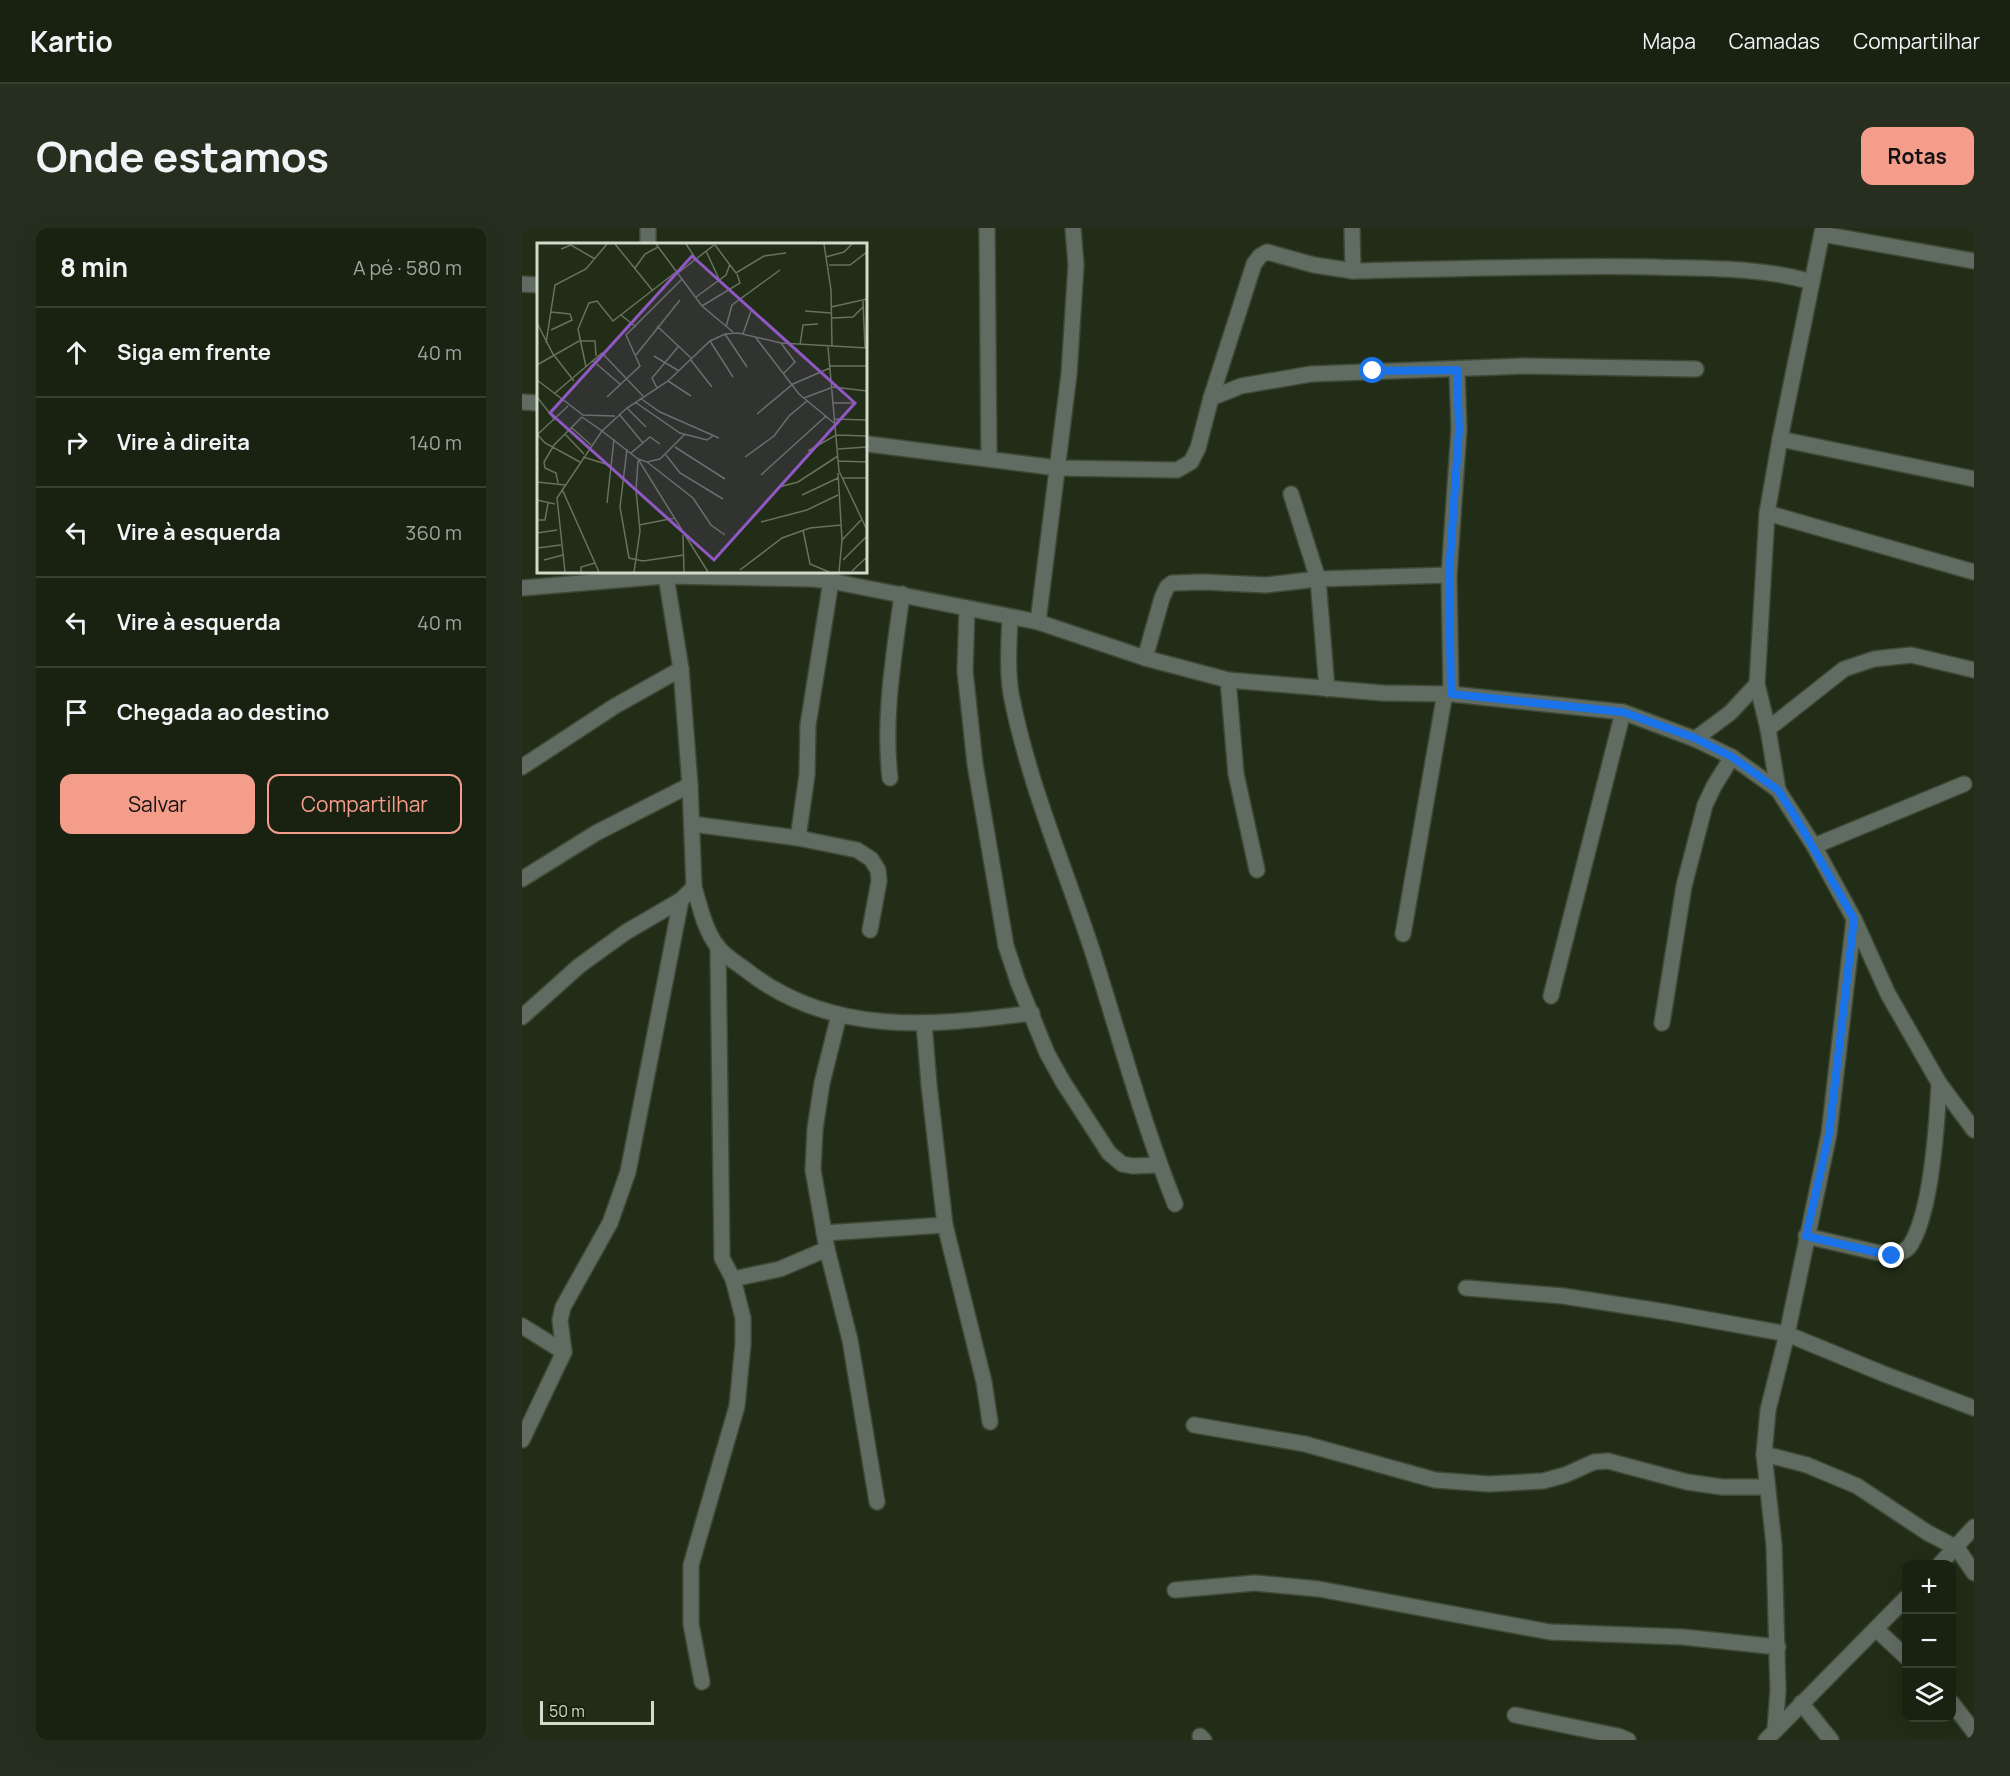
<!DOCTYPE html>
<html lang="pt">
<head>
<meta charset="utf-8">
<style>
  body { margin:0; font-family:Manrope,sans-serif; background:#262f1f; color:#f1f3f6 }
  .controls { position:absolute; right:18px; bottom:18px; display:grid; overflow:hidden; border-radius:12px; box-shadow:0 6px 24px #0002 }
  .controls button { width:54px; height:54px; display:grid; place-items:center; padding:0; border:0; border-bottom:2px solid #373f31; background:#192211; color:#f1f3f6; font:30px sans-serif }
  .scale { position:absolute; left:18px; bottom:15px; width:114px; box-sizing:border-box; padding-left:6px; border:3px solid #d1dacb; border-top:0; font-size:16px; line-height:21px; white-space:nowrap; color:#d1dacb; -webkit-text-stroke:4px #18230d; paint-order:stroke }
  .stop { position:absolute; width:18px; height:18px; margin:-14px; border:4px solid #1a73e8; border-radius:50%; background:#fff }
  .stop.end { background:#1a73e8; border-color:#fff; box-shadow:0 2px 6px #0008 }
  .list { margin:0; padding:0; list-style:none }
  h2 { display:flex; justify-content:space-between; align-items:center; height:78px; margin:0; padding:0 24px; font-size:26px }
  h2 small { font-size:20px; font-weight:400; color:#9fa49f }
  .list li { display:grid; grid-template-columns:39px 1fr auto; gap:18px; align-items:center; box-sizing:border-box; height:90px; padding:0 24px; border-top:2px solid #373f31 }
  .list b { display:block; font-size:22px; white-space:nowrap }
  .list em { font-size:20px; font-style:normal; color:#9fa49f }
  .actions { display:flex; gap:12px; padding:18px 24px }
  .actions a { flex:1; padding:14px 0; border:2px solid #f49d8b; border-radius:12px; text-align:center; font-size:21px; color:#f49d8b }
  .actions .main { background:#f49d8b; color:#111 }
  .icon { flex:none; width:33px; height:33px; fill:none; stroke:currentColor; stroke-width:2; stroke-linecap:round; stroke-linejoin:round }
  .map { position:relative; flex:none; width:1452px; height:1512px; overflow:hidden; border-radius:12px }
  header { display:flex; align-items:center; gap:36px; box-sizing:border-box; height:84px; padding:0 30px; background:#192211; border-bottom:2px solid #373f31 }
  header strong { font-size:28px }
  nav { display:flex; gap:33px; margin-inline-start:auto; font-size:21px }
  .intro { display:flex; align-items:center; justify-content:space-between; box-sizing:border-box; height:144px; padding:0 36px }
  h1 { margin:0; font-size:42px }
  .button { padding:15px 27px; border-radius:12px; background:#f49d8b; color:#111; font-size:21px; font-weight:700 }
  main { display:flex; gap:36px; padding:0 36px }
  aside { flex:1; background:#192211; border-radius:12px; box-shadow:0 6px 24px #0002 }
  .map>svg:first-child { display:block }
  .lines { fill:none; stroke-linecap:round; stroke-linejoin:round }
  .minor-casing { stroke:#3d4934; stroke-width:18 }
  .minor { stroke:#606b62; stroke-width:15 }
  .route { stroke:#1a73e8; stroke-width:8 }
  .inset-road { fill:none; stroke:#67725f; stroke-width:1.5 }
  .view { fill:#9058c2; fill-opacity:0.15; stroke:#9058c2; stroke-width:3 }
  .inset-edge { fill:none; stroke:#d1dacb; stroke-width:3 }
</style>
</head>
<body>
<header>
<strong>Kartio</strong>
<nav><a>Mapa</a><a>Camadas</a><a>Compartilhar</a></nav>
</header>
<div class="intro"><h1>Onde estamos</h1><a class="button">Rotas</a></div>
<main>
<aside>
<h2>8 min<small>A pé · 580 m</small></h2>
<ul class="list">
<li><svg class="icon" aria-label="ahead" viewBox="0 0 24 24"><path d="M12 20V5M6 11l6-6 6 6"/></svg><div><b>Siga em frente</b></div><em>40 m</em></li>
<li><svg class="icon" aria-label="right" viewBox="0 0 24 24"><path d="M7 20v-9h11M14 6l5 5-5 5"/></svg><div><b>Vire à direita</b></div><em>140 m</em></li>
<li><svg class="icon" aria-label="left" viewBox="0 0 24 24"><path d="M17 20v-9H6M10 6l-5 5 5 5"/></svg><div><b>Vire à esquerda</b></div><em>360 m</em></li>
<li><svg class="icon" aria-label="left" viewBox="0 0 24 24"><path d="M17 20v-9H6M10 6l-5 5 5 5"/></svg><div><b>Vire à esquerda</b></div><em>40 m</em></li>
<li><svg class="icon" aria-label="arrive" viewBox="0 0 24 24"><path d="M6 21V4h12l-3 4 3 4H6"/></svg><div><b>Chegada ao destino</b></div></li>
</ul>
<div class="actions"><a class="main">Salvar</a><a>Compartilhar</a></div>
</aside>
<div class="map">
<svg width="1452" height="1512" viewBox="0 0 1452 1512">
  <rect width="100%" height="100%" fill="#212d17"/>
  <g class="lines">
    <g class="minor-casing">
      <g id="minor">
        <path d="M126,0V16"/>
        <path d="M465,0L467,231"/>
        <path d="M830,0L831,43"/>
        <path d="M1300,6L1452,33"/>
        <path d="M0,56L16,57"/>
        <path d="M689,170L719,158L789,146L1002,138L1174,141"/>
        <path d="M0,174L16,175"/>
        <path d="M1258,211L1452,251"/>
        <path d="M346,216L536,240L655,242L669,234L676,220L689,170L732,36L738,28L745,24L792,37L831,43C931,41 1032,37 1132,39C1185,41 1239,39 1290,54"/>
        <path d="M769,266L796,351L805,461"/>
        <path d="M1245,285L1452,344"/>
        <path d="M0,360L144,348V344"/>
        <path d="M445,380L443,443L453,536L484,718L496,754L525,825L541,854L587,925L600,936L611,938L637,937"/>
        <path d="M488,389C487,414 485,441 489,466C506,554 542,637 570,722C597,807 620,893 653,976"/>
        <path d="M516,394L547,146L554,37L551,0"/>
        <path d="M623,430L640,370L645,359L650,355L682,354L744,357L796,351L927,347"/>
        <path d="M706,452L714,546L735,642"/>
        <path d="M929,466L927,347L937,201L935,142"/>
        <path d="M1246,501L1322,441L1352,431L1389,427L1452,442"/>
        <path d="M1173,511L1208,485L1235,456"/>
        <path d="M0,539L93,478L159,441"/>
        <path d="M368,550C361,488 372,428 380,366"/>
        <path d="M1256,562L1246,501L1235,456L1245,285L1258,211L1301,0"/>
        <path d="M170,596L276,610L335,622L349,631L356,642L357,653L348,702"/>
        <path d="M276,610L285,547L286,497L309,353"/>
        <path d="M1292,618L1442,556"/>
        <path d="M0,651L74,605L168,557"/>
        <path d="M172,659C178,679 183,703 196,719C202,728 215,735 224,742C309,809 410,798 510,785"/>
        <path d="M881,706L923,465"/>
        <path d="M1029,768L1101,484"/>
        <path d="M317,787L300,855L293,901L291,942L305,1021L328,1112L355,1274"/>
        <path d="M0,789L57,738L104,704L159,672"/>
        <path d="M402,795L407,857L423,997L462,1154L468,1194"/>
        <path d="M1140,795L1162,658L1183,577L1192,558L1210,529"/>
        <path d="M302,1005L423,997"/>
        <path d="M1284,1008L1370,1028C1378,1025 1385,1023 1389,1016C1410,981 1415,897 1417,855"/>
        <path d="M211,1051L258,1041L305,1021"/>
        <path d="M944,1060L1041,1068L1144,1084L1265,1106L1362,1146L1452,1180"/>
        <path d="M0,1098L42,1124"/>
        <path d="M672,1197L783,1216L913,1252L967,1256L1021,1253L1043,1247L1072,1234L1086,1233L1165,1254L1200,1259H1244"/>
        <path d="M0,1212L42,1124L38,1092L41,1079L88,995L106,944L159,672L172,659L168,557L159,441L144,348L290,351L309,353L516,394L623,430L706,452L861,465L929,466L1101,484L1173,511L1210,529L1256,562L1292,618L1332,691L1366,766L1417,855L1452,902"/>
        <path d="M1242,1226L1285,1237L1335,1258L1406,1305L1435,1320L1452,1345"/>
        <path d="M1418,1336L1452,1299"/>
        <path d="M653,1362L733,1355L797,1361L1028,1404L1161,1409L1256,1419"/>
        <path d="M1354,1401L1384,1429"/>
        <path d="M180,1454L169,1396V1337L215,1178L221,1116V1090L211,1051L200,1030L196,719"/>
        <path d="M1279,1475L1309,1512"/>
        <path d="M1430,1475L1452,1504"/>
        <path d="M993,1487L1096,1508L1106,1512"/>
        <path d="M1253,1501L1256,1463L1252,1317L1242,1226L1246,1182L1265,1106L1307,906L1332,691"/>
        <path d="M678,1508L682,1512"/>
        <path d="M1244,1512L1384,1370"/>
      </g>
    </g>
    <use href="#minor" class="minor"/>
  </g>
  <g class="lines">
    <path class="route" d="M851,143L935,142L937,201L927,346L929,466L1101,484L1173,510L1210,529L1256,562L1274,590L1332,691L1307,906L1284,1008L1370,1028"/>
  </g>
  <g transform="translate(15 15)">
    <rect width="330" height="330" fill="#212d17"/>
    <path class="inset-road" d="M78,1L116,48M119,1L165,63L196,89M149,1L159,16M287,1L294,47L295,103M178,2L199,30L227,13L249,10M24,6L34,2L58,16M169,8L182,36M289,14L307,9L315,1M292,22H313L330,9M98,25L108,11L121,4M141,30L177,2M159,54L189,32L193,21M326,58L328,105M165,63L203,40L200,31M294,64L330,56M268,68L294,70M84,72L99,84M295,75L316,74L326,64M0,80L16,111L37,138M120,83L154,115M189,84L195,62L243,27M14,87L35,77L33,71L14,69M188,91L210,124M206,91L214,68M219,95L262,151L297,180M173,98L196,134M9,100L18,42L49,26L70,1M244,100L258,119L247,130M263,102L266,82L281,81M291,104L302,228L330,287M99,112L143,57M117,113L142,128M153,116L175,144M55,117L84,142M0,122L42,98H58L59,113M293,123H330M49,124L41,86L52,60L60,58L76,78L139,29M0,137L46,172L78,173M131,138L154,153M120,145L115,135L141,104M18,150L65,110L106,153M0,154L18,177M70,154L103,123L89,92L145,36M103,155L123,169L182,195M267,155L296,144L330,148M98,159L143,190L170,197L177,192M296,160H318M90,165L109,184M82,171L106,200M220,171L256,141L293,125M297,176L330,177M35,185L54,202M0,191L8,200L43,219M1,191L31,163M28,191L47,211M138,204L188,236M90,206L83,264L92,315L106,318L147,312M301,206L330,204M271,208L299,192L330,193M94,210L113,194L123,201M129,212L143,230L186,256M46,214L72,222M208,214L237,193L252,173L270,158M101,216L110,219L123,216L148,191M301,218L330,219M110,219L156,255L174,282L188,292M301,230L305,297L302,329M224,232L289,173M306,235H330M0,239L28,242M21,240L19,230L8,225L7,219L17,202L45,174M242,244L261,239L301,213M25,246L62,329M265,252L301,235M0,257L18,261M70,260L77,196M0,277H8L11,260M224,279L270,267L301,252M102,282L138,275M266,287L273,321L292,329M0,290L20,287M146,292L147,329M305,297L324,277M0,305L24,302M7,317L26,312M306,317L330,293M203,327L245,295L273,285L304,282M315,328L330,314M28,329L20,255L65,188L45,174M44,329V324L58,320M97,329L103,288L99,247L101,218M171,329L101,216L65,188L90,165L131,138L173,98L188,91L201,90L244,100L330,105"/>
    <path class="view" d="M155,13L318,160L177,317L13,170Z"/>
    <rect width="330" height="330" class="inset-edge"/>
  </g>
</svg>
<div class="controls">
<button>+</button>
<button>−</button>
<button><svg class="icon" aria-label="layers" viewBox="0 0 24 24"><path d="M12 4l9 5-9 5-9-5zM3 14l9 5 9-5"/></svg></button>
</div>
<div class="scale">50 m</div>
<div class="stop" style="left:851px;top:143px"></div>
<div class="stop end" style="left:1370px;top:1028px"></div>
</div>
</main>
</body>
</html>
